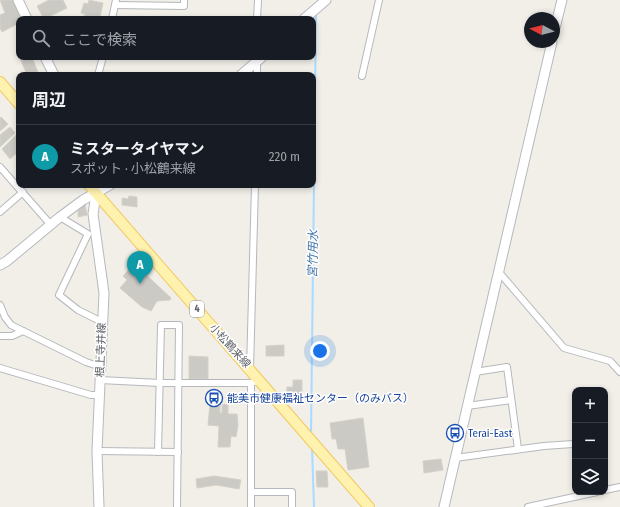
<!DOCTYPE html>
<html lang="ja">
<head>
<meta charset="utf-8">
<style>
  body { margin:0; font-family:"Fira Sans Condensed","Noto Sans JP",sans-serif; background:#242831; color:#f1f3f6 }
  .controls { position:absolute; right:12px; bottom:12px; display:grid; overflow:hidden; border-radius:8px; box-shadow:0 2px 6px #0003 }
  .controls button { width:36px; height:36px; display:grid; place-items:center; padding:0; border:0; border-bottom:1px solid #363941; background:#171b24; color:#f1f3f6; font:20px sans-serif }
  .compass { position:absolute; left:524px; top:12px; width:36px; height:36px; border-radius:50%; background:#171b24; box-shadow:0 2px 6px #0003; rotate:277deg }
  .you { position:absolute; left:320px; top:351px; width:14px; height:14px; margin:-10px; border:3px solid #fff; border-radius:50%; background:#1a73e8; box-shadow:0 0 0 6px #1a73e833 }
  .badge { display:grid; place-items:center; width:26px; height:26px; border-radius:50%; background:#ea4335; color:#fff; font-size:13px; font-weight:700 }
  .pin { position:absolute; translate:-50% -33px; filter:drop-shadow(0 1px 2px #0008) }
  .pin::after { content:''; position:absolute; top:21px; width:14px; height:12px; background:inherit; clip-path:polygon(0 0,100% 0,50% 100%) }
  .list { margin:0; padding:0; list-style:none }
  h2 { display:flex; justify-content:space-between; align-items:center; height:52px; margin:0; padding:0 16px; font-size:17px }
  h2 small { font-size:13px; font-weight:400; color:#9ea1a6 }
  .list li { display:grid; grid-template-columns:26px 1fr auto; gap:12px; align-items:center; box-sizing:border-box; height:64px; padding:0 16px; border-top:1px solid #363941 }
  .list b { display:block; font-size:15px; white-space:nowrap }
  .list p { margin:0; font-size:13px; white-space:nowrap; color:#9ea1a6 }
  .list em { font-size:13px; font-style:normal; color:#9ea1a6 }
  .icon { flex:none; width:22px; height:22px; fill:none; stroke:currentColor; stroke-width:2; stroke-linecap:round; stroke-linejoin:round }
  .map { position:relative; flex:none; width:620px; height:507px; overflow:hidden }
  .search { position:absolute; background:#171b24; box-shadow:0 2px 6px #0003; left:16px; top:16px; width:300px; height:44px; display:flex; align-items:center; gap:10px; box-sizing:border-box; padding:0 14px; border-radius:8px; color:#9ea1a6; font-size:15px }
  .panel { position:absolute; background:#171b24; box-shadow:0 2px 6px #0003; left:16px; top:72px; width:300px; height:116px; border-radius:8px }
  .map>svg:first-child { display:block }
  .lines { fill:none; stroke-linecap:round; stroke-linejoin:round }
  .stream { stroke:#aadaff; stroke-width:2 }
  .building { fill:#cccac5; stroke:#d6d1c6 }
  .street-casing { stroke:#b5b8bc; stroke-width:8 }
  .secondary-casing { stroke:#b6babf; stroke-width:11 }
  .primary-casing { stroke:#f2c960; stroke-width:12 }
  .street { stroke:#fff; stroke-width:6 }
  .secondary { stroke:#fff; stroke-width:9 }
  .primary { stroke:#fff2af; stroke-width:10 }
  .labels { text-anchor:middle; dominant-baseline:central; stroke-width:3; stroke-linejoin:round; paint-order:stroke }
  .shield { fill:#fff; stroke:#8f9295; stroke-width:1 }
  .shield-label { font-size:10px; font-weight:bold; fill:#5f6368 }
  .street-label { font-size:11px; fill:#5f6368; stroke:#fff }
  .transit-label { font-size:11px; fill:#164399; stroke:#fff; text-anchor:start }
  .water-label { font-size:12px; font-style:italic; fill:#4174aa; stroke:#fff }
</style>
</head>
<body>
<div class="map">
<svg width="620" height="507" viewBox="0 0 620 507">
  <rect width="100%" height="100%" fill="#f1efe8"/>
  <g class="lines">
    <g class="stream">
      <path d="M311,435L316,13"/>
      <path d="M312,447L314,507"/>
    </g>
  </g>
  <g class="building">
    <path d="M0,0H15L24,19H19V23L2,32L0,28V15L5,13Z"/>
    <path d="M49,0H63L67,8L44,19L37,6Z"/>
    <path d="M89,0L103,3L100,17L96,19H80L86,14L81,13L84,3L88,4Z"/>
    <path d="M22,57H32L38,73L32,75H27L20,58Z"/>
    <path d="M1,117L8,124L0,131V118Z"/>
    <path d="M10,127L15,133L0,147V135Z"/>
    <path d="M18,133L19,135V151L10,159L2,149Z"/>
    <path d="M129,196L137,197V207L122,205V198L128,199Z"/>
    <path d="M85,204L87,215L78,217V206Z"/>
    <path d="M137,261L144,267L141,270L171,298L170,300L157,301L151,311L142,307L120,288L127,280L123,276Z"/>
    <path d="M284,345V356H266V346Z"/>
    <path d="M189,356L208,357V379H189Z"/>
    <path d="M293,380H302V402L286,401L287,387H293Z"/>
    <path d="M213,401H218L220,404V413H222V405L225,404L228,405V414H237L238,425L236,437L231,436L230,447H218L219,426L208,425L210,404Z"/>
    <path d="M363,418L369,467L348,470L345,449H338L336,439H332L330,423Z"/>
    <path d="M441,459L443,470L424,473L423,461Z"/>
    <path d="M316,471H327L328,487H317Z"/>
    <path d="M214,476L241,480L239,489L216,485L197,488L196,479Z"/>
  </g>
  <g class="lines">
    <g class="street-casing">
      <g id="street">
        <path d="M115,5L184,6V0"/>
        <path d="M112,19L116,0"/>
        <path d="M257,19L258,0"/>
        <path d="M98,75L103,57"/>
        <path d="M257,75V61"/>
        <path d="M362,76L379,0"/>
        <path d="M0,167L51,225"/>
        <path d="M0,212L23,192"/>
        <path d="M60,217L88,234L59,295L78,310L102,322"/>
        <path d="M498,271L564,348L610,361L620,372"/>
        <path d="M0,305L5,317L11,325L86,362L101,367"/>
        <path d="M0,336H12L23,331"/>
        <path d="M0,368L91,395H99"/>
        <path d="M250,369L255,185"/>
        <path d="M475,372L507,367L518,449"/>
        <path d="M100,380L160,383H251L260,380"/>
        <path d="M467,406L511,400"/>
        <path d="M97,451L178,452"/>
        <path d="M158,452L161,325H179L177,507"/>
        <path d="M455,458L544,446L573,444"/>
        <path d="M605,490L620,487"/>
        <path d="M251,492H292V507"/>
        <path d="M251,507V383"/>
        <path d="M528,507L597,492"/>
      </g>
    </g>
    <g class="secondary-casing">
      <g id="secondary">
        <path d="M18,0L27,19"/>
        <path d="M304,19L326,0"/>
        <path d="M554,32L562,0"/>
        <path d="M45,57L54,75"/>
        <path d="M241,75L262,57"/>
        <path d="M95,190L96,194L93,214L104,293L97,451L99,507"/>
        <path d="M0,265L7,261L60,217L83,200L110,185"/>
        <path d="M444,507L552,42"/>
      </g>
    </g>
    <g class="primary-casing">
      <g id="primary">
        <path d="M0,82L19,104"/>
        <path d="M89,185L369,507"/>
      </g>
    </g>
    <use href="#street" class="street"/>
    <use href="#secondary" class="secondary"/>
    <use href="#primary" class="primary"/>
  </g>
  <defs>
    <g id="bus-ring" transform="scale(0.9)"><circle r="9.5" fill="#fff" stroke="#1a4fb4" stroke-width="1.5"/><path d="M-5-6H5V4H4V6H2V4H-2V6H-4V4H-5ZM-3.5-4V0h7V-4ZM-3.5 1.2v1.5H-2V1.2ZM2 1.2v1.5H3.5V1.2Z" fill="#1a4fb4"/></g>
  </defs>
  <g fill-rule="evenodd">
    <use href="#bus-ring" x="214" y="398"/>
    <use href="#bus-ring" x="455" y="433"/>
  </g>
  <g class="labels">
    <rect class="shield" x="190" y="301" width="14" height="16" rx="3"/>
    <g class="shield-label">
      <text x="197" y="309">4</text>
    </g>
    <g class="street-label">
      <text transform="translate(230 346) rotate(48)">小松鶴来線</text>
      <text transform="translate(101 350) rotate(-88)">根上寺井線</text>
    </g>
    <g class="transit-label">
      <text x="227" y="398">能美市健康福祉センター（のみバス）</text>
      <text x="468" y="433">Terai-East</text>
    </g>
    <g class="water-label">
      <text transform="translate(313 254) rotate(-89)">宮竹用水</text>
    </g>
  </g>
</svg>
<div class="controls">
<button>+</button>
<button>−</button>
<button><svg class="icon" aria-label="layers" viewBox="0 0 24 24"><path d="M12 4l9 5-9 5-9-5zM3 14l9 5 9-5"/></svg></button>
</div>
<svg class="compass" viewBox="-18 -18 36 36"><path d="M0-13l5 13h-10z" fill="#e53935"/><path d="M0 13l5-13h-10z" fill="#9ea1a6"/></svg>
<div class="you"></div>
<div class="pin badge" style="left:140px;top:284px;background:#0f9aa8">A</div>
<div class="search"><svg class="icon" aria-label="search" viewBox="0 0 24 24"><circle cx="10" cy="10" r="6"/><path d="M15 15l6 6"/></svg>ここで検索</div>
<section class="panel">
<h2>周辺<small></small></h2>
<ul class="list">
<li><span class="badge" style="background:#0f9aa8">A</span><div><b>ミスタータイヤマン</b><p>スポット · 小松鶴来線</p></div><em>220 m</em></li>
</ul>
</section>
</div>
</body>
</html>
